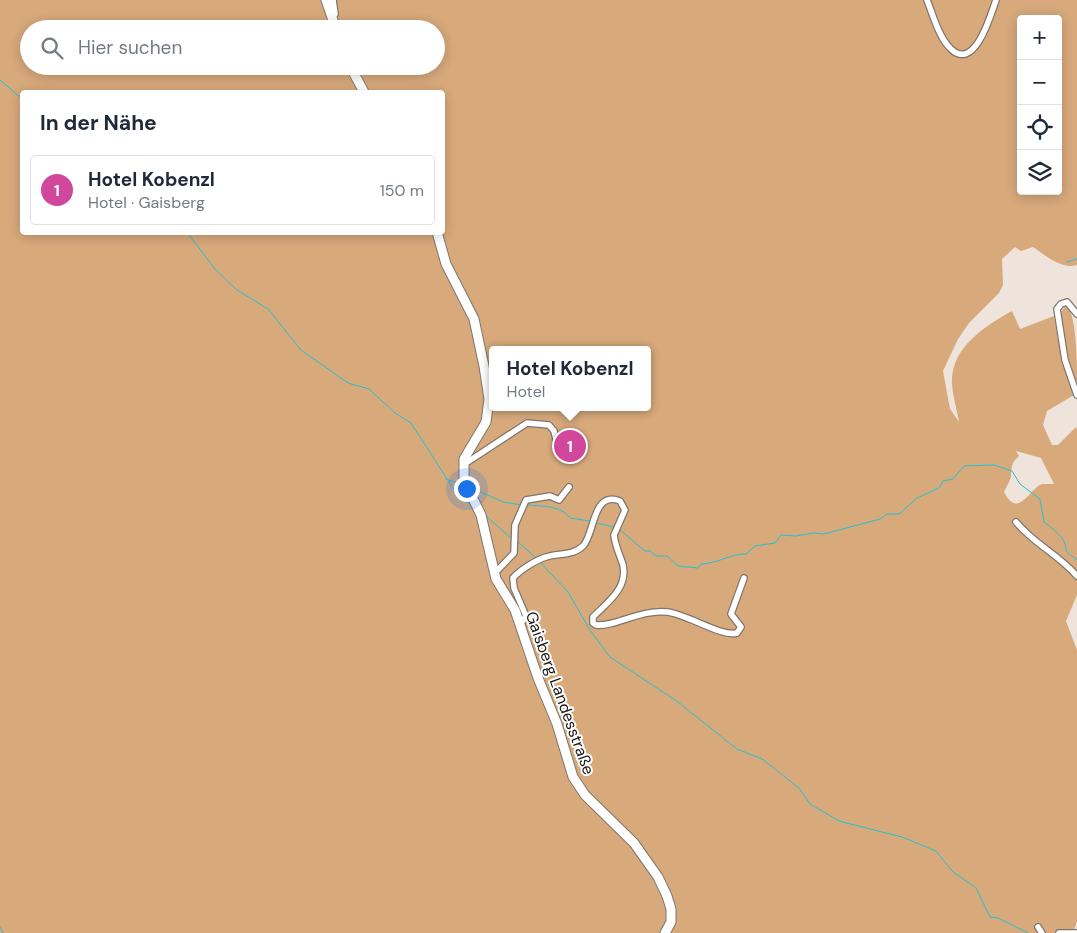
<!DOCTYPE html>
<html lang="de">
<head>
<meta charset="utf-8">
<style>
  body { margin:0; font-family:"DM Sans",sans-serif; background:#f6f6f7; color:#1f2937 }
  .controls { position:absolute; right:15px; top:15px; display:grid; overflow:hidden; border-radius:5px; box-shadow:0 2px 12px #0003 }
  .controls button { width:45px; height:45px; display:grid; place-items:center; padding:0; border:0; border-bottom:1px solid #e0e1e3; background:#fff; color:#1f2937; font:25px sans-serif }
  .you { position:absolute; left:466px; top:488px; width:18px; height:18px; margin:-12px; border:4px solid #fff; border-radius:50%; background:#1a73e8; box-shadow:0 0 0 8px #1a73e833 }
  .badge { display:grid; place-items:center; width:32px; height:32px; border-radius:50%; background:#0f766e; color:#fff; font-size:16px; font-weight:700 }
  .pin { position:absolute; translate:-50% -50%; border:2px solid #fff; box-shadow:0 1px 5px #0006 }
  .popup { position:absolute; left:489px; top:346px; width:162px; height:65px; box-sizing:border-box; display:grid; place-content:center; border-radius:5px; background:#fff; filter:drop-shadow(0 1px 4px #0005); font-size:16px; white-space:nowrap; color:#747a83 }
  .popup b { font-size:19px; color:#1f2937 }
  .popup::after { content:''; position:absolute; left:50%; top:100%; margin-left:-10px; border:10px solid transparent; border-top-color:#fff }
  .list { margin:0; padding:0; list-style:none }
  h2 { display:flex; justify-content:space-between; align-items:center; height:65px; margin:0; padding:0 20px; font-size:21px }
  h2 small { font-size:16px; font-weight:400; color:#747a83 }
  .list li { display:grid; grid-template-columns:32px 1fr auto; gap:15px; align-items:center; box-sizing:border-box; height:70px; margin:0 10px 10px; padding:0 10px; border:1px solid #e0e1e3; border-radius:5px }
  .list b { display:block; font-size:19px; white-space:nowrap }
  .list p { margin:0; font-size:16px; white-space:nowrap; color:#747a83 }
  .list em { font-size:16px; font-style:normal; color:#747a83 }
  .icon { flex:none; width:28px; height:28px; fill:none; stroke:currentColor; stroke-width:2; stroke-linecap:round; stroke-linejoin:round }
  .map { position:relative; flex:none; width:1077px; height:933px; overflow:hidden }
  .search { position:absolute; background:#fff; box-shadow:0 2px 12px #0003; left:20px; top:20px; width:425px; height:55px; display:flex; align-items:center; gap:12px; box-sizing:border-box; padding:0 18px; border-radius:28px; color:#747a83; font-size:19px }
  .panel { position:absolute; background:#fff; box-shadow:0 2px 12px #0003; left:20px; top:90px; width:425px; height:145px; border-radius:5px }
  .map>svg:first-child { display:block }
  .green { fill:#d7a97b; fill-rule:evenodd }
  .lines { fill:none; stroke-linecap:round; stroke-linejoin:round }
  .stream { stroke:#24c1d4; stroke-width:1 }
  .street-casing { stroke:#7e766d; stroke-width:8 }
  .secondary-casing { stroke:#7e766d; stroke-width:11 }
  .street { stroke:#fff; stroke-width:5.5 }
  .secondary { stroke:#fff; stroke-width:9 }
  .labels { text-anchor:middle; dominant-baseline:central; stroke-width:4; stroke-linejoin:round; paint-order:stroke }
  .street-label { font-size:16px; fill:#1b1814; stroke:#fff }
</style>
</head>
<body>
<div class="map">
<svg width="1077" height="933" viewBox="0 0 1077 933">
  <rect width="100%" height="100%" fill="#eee4db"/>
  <g class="green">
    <path d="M0,0H1077V265C1062,270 1045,255 1033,247L1021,251L1015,247L1002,259L1003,285L999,293L969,323L958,339L943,371L950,409L959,422C957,410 953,397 952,384C950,348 985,326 1012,311L1020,329L1054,316L1061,356L1074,395L1047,411L1043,425L1052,445H1058L1076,427L1077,430V595L1066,621L1077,650V921L1073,933H0ZM1021,19H1058V191H1021ZM29,29H436V66H29ZM22,92H442V232H22ZM492,350H648V407H492ZM1016,451L1041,458L1054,484C1051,484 1046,484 1042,484C1030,488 1018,520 1004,492C1006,487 1011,480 1011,475C1012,466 1011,463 1019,456Z"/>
    <path d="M1066,305C1077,313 1077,366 1077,384C1069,361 1062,338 1060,313Z"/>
  </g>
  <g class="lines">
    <g class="stream">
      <path d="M0,80L22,99"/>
      <path d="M187,232L215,269L237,290L268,309L301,350L348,383L369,389L395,413L411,423L460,499L471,504"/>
      <path d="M1067,262L1077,259"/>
      <path d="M446,479L463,485"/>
      <path d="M472,488L503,502L522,505"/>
      <path d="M526,505C539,506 561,505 570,518L590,521"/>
      <path d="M486,516L511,538"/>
      <path d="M596,523L614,527"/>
      <path d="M620,530L645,551H650L656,556H667L678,566L698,568L701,564C720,563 729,554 746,554L755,546L775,543L781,535L796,536L813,533L824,534L880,519L887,514H899L917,498L939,488L943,481L953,479L964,466L994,465L1012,471L1020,484L1040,499L1044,522C1053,529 1067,538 1066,551L1077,560"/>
      <path d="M517,541L536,558"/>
      <path d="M539,561L568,592L590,630L610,657L678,702L737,749L762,759L799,788L810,804L839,821L902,837L936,851L952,871L976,888L990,917L998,918L1028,933"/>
      <path d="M0,927L3,933"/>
    </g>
    <g class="street-casing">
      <g id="street">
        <path d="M927,0C933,15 939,38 951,49C975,72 991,14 996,0"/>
        <path d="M332,17L335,14L333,0"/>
        <path d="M1077,314L1067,302L1061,304L1057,309L1065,360L1077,395"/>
        <path d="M463,465L527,423L549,425L554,431L556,439"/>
        <path d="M1016,522C1034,544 1059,555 1077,576"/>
        <path d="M494,574L514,553L515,525L526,500L550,496L559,500L569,487"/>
        <path d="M520,625L526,616L514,588L513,578C520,570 536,560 546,557C558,553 573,556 583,546C595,534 592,490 620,501L625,510L614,535C615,546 620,555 623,565C628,588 608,602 593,617V623L596,625C615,627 641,609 667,612C687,614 721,637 737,633L741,627L731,614L744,578"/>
        <path d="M1038,927L1042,933"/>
        <path d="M1059,933H1077"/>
      </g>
    </g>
    <g class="secondary-casing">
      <g id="secondary">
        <path d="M326,0L336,29"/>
        <path d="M350,66L364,92"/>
        <path d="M437,232L446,264L474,319L484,366L489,399L486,422L464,459V480L481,515L496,579L515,610L538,678L557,724L573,777L585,795L634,843L658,877L667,896L671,909V922L665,933"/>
      </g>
    </g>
    <use href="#street" class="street"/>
    <use href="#secondary" class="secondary"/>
  </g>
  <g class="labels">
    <g class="street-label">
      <text transform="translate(560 693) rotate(70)">Gaisberg Landesstraße</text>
    </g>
  </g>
</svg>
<div class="controls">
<button>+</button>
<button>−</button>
<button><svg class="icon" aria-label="locate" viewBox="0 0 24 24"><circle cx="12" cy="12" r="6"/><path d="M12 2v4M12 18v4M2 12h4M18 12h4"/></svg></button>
<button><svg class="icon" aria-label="layers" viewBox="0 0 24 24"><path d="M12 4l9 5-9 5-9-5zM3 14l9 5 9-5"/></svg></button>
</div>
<div class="you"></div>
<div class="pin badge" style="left:570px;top:446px;background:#d1479c">1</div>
<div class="popup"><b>Hotel Kobenzl</b>Hotel</div>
<div class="search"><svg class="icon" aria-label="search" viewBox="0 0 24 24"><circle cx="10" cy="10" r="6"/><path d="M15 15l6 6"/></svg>Hier suchen</div>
<section class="panel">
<h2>In der Nähe<small></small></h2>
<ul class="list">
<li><span class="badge" style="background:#d1479c">1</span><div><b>Hotel Kobenzl</b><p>Hotel · Gaisberg</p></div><em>150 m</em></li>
</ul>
</section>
</div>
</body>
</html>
